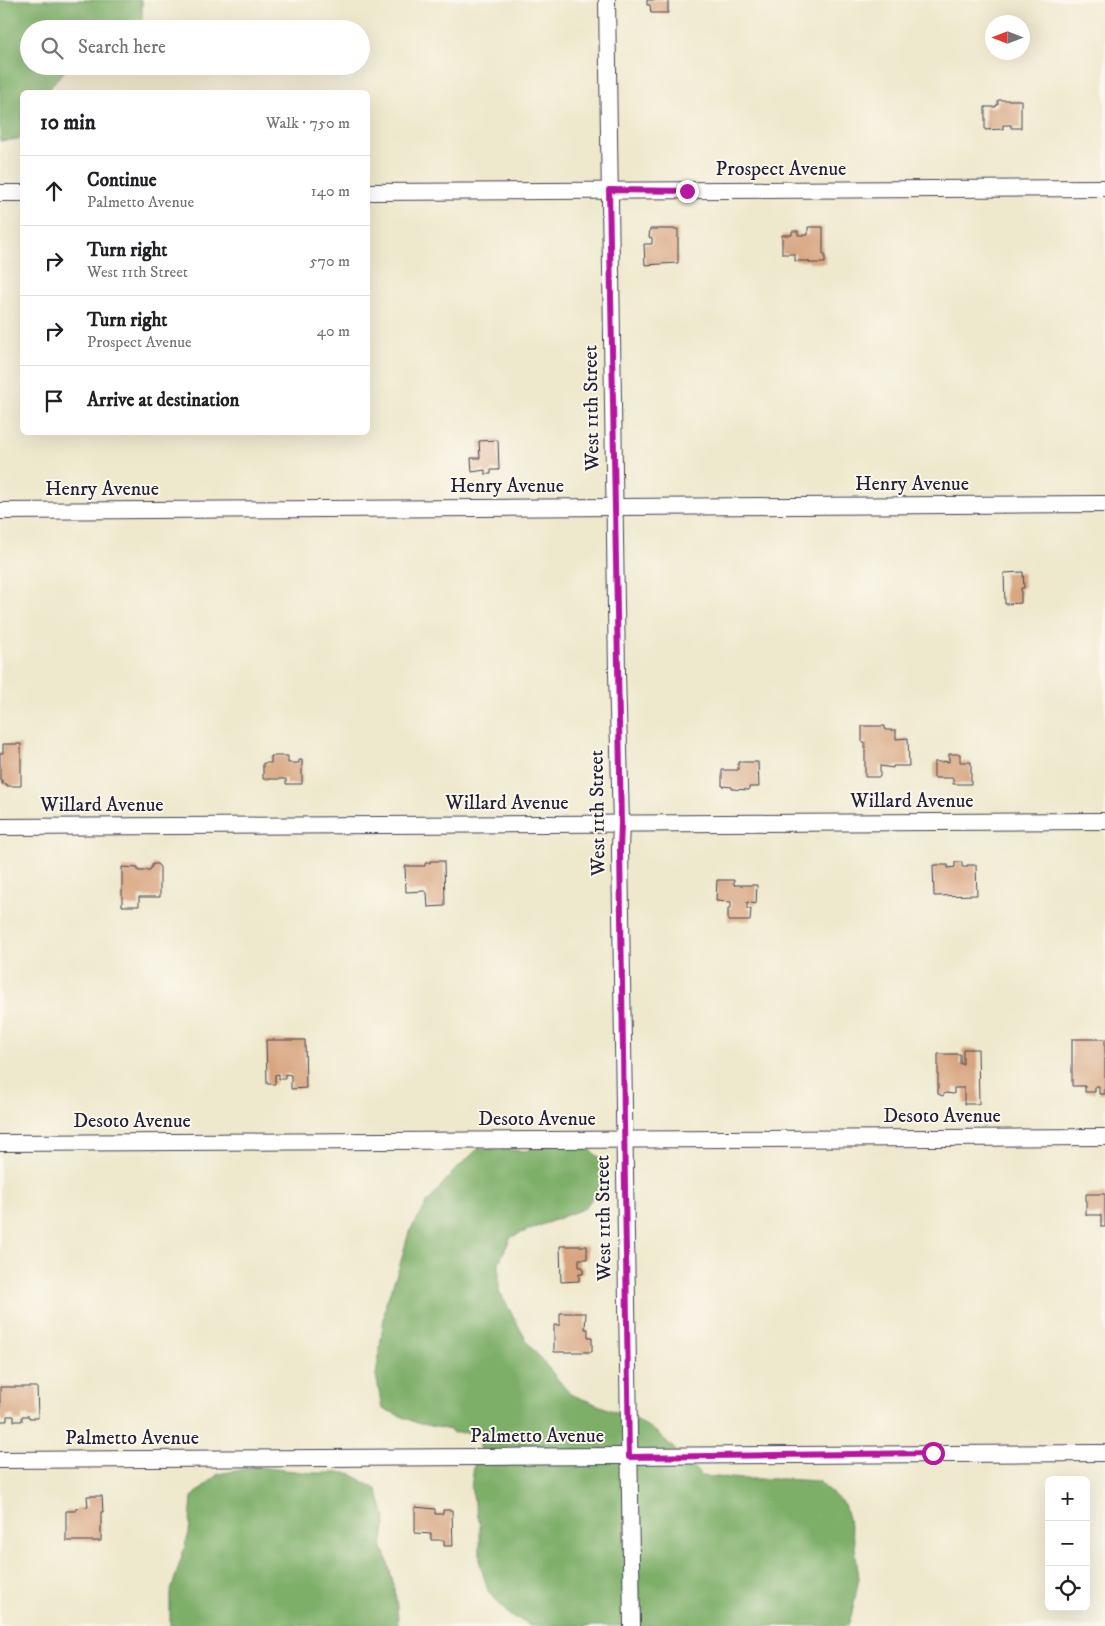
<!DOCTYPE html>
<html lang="en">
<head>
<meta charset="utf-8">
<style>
  body { margin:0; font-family:"IM FELL DW Pica",serif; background:#f6f6f6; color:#202124 }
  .controls { position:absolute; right:15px; bottom:15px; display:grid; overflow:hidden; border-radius:8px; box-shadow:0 5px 20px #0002 }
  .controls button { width:45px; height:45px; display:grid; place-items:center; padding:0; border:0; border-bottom:1px solid #e0e0e0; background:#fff; color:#202124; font:25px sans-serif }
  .compass { position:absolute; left:985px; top:15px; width:45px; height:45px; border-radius:50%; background:#fff; box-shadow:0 5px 20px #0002; rotate:270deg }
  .stop { position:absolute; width:15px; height:15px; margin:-11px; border:4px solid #b5179e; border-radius:50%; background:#fff }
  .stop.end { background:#b5179e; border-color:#fff; box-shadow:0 1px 5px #0008 }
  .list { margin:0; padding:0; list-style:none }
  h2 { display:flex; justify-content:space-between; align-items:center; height:65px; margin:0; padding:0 20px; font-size:21px }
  h2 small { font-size:16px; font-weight:400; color:#757577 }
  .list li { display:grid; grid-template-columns:32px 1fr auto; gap:15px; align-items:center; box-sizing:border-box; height:70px; padding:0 20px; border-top:1px solid #e0e0e0 }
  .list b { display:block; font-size:19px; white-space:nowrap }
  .list p { margin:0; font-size:16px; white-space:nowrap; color:#757577 }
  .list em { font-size:16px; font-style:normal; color:#757577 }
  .icon { flex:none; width:28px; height:28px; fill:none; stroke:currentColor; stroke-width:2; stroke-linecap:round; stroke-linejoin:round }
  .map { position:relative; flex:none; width:1105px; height:1626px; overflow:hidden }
  .search { position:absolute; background:#fff; box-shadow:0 5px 20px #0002; left:20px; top:20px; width:350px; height:55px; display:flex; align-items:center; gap:12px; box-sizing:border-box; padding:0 18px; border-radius:28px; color:#757577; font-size:19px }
  .panel { position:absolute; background:#fff; box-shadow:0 5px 20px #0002; left:20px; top:90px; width:350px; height:345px; border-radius:8px }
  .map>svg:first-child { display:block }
  .forest { fill:#7eaf69; stroke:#506852 }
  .building { fill:#d8a580 }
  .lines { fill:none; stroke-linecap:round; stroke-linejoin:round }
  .street-casing { stroke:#414051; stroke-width:18 }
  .street { stroke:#fff; stroke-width:16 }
  .route { stroke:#b5179e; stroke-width:6 }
  .labels { text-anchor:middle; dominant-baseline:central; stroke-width:4; stroke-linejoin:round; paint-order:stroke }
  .street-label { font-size:20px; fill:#22223b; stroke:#fbf7ec }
</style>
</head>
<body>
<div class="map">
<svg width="1105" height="1626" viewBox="0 0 1105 1626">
  <rect width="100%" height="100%" fill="#fbf7ec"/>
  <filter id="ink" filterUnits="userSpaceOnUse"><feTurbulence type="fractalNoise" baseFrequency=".02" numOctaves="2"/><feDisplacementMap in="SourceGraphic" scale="10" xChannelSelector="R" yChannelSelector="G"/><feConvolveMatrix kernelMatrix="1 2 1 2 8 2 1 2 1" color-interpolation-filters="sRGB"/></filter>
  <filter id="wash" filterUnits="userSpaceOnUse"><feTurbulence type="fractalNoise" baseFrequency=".0096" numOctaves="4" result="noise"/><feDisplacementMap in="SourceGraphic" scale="20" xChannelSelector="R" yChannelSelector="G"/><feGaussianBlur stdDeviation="1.12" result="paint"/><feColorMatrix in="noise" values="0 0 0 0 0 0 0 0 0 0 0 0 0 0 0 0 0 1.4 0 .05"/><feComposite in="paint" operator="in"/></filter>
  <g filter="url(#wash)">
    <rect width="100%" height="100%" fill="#eee8cc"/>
    <g class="forest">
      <path d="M0,0H142V29H29V66H70L55,81L48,92H22V134L19,139L0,141Z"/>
      <path d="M541,1145H586L603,1162V1183L585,1208L511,1237L499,1262V1291L528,1343L570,1394L639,1421L659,1434L702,1476L745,1479H783L818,1481L844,1504L854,1540L859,1578L852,1613L848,1626H529L524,1621L510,1616L488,1591L480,1564V1524L471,1488L475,1459H480V1442L483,1432L453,1433L450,1430L417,1423L382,1408L376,1375L386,1303L399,1268L409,1232L428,1202L454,1171L479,1148L526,1151Z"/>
      <path d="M256,1467L312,1473H350L377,1490L386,1519L382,1549L385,1552C392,1577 398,1600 398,1626H170V1594L189,1533L192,1497L218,1474Z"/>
    </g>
    <g id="blocks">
      <g class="building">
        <path d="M647,0H668V13H651L650,5H647Z"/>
        <path d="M998,100H1021V128H1011V125H1003V129L985,130V107H996V105H998Z"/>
        <path d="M808,227H823V254H825V263H809V261H795V254H782V235H792V231H798V235H808Z"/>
        <path d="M650,229H678V263L645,265L644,244H652V238L649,237Z"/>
        <path d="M498,440L499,470H491V474H485V470L472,472L471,458H480L479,441Z"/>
        <path d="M1023,572L1024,588H1021V603L1005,604L1004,573Z"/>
        <path d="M862,726H885V730H896V739L908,738L909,766H893V768L880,766V777H865V742H862Z"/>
        <path d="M3,744H21V786H7V784H2V780H0V753H3Z"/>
        <path d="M949,754H960V762H971V784H953V778H934V762H943V761L949,762Z"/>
        <path d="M271,756H288V763H299V760H302V784H286V779H263V763H271Z"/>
        <path d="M738,762H758L759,787H749V790L732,789V787L722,786V770H738Z"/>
        <path d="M430,861H444L445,906L428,907L427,893L425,891L406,892L405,866H425V863H430Z"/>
        <path d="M955,862H962V867H967V865H976L977,895L934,896L933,865H948V868L955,867Z"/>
        <path d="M153,864H157L160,867V897H139V906H122V867L138,868V871H145V870H150Z"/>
        <path d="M717,880H734V885H757L756,904L747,902V909H751L750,921H728V908H731V902L716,901Z"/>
        <path d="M1072,1039H1105V1094H1099V1086H1095V1092H1085V1086H1072Z"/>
        <path d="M266,1040H305L306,1088L291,1089V1075L285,1074V1079H279V1074L275,1075V1084H267Z"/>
        <path d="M963,1049H978L979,1104H964V1088H954V1094L945,1093L943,1096L938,1094V1054H960V1064H963Z"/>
        <path d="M1086,1194H1105V1227H1101V1215H1086Z"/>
        <path d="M560,1246H587V1259H579V1267H583V1274H579V1281L561,1282Z"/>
        <path d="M560,1313H586L585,1329H588V1337H592V1352H554V1325H560Z"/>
        <path d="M0,1387H37L38,1418H29V1416H22V1421H14V1416H7V1421H0Z"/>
        <path d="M87,1496H102L103,1512H101V1541H66V1511H76V1508L88,1507Z"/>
        <path d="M415,1507L435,1509V1514H443V1510H452L453,1546H444V1540H431V1534L415,1533Z"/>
      </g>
    </g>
  </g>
  <g filter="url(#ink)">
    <use href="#blocks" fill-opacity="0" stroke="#414051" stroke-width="1"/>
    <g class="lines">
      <g class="street-casing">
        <g id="street">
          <path d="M607,0L617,673L621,824L620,849L632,1626"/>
          <path d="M368,192L1105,188"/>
          <path d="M0,193H22"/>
          <path d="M0,511L1105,504"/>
          <path d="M0,827L1105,821"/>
          <path d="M0,1143L1105,1137"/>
          <path d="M0,1460L1105,1453"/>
        </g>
      </g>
      <use href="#street" class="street"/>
    </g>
  </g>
  <g class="lines" filter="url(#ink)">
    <path class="route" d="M687,191L609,190L621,824L620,849L629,1457L933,1453"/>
  </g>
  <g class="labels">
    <g class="street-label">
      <text x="781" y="169">Prospect Avenue</text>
      <text transform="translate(592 408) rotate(-91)">West 11th Street</text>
      <text x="912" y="484">Henry Avenue</text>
      <text x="507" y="486">Henry Avenue</text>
      <text x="102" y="489">Henry Avenue</text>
      <text x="912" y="801">Willard Avenue</text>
      <text x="507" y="803">Willard Avenue</text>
      <text x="102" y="805">Willard Avenue</text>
      <text transform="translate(598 813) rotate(-91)">West 11th Street</text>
      <text x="942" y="1116">Desoto Avenue</text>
      <text x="537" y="1119">Desoto Avenue</text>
      <text x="132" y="1121">Desoto Avenue</text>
      <text transform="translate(604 1218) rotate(-91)">West 11th Street</text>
      <text x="537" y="1436">Palmetto Avenue</text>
      <text x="132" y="1438">Palmetto Avenue</text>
    </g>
  </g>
</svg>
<div class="controls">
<button>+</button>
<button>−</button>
<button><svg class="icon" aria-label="locate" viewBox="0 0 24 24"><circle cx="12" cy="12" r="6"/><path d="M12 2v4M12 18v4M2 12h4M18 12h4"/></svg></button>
</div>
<svg class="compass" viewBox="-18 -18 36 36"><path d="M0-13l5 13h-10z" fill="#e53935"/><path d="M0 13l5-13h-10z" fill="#757577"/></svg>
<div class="stop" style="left:933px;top:1453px"></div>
<div class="stop end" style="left:687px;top:191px"></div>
<div class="search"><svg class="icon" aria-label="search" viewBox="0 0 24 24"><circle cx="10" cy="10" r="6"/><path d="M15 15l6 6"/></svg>Search here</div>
<section class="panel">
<h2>10 min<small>Walk · 750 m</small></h2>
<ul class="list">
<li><svg class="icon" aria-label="ahead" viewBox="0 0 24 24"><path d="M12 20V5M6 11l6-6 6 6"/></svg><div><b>Continue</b><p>Palmetto Avenue</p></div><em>140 m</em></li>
<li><svg class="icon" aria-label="right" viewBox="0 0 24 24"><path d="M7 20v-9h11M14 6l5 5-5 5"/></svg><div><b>Turn right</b><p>West 11th Street</p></div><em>570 m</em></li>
<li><svg class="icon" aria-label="right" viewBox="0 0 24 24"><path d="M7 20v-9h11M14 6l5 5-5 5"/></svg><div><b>Turn right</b><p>Prospect Avenue</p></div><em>40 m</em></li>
<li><svg class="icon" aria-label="arrive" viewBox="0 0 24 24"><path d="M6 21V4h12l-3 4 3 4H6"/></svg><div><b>Arrive at destination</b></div></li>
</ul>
</section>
</div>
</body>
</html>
